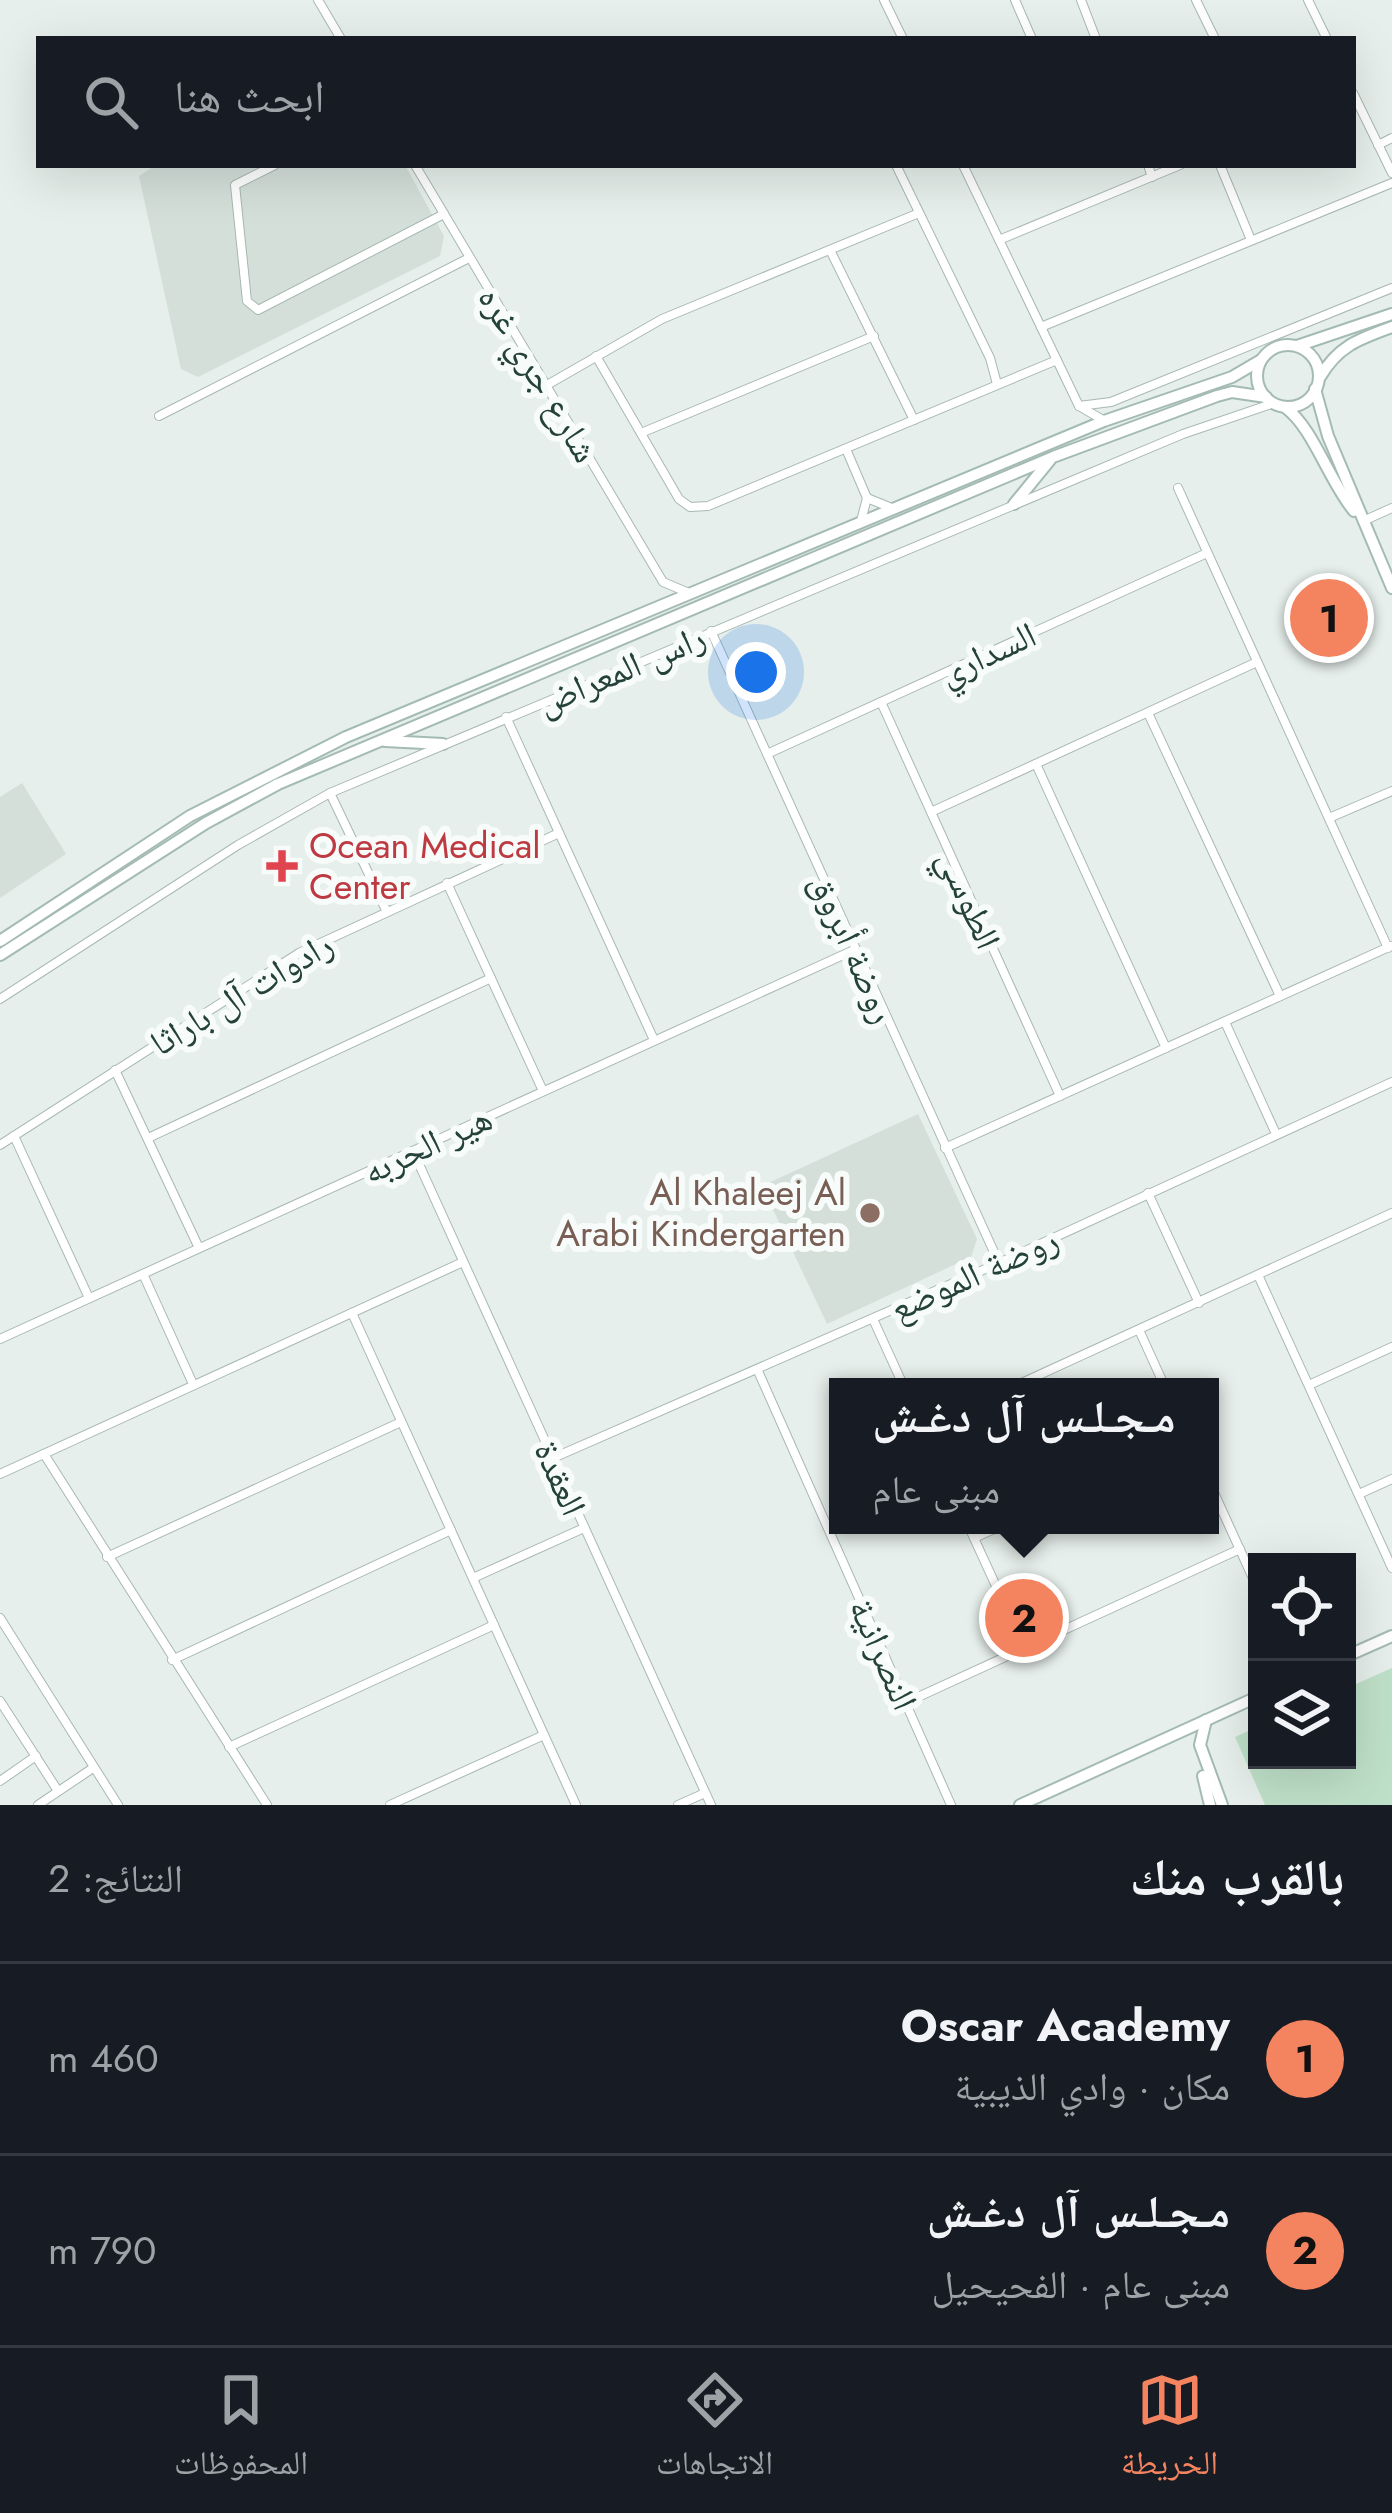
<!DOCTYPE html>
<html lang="ar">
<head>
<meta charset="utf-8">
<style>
  body { margin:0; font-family:Jost,"Noto Naskh Arabic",sans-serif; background:#20242c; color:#f1f3f6; direction:rtl }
  .controls { position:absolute; right:36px; bottom:36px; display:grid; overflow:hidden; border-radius:0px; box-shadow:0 12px 48px #0002 }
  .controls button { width:108px; height:108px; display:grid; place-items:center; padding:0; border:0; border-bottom:3px solid #363941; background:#171b24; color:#f1f3f6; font:60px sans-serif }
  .you { position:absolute; left:756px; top:672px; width:42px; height:42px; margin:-30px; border:9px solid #fff; border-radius:50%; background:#1a73e8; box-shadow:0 0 0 18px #1a73e833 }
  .badge { display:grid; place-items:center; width:78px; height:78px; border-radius:50%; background:#f4845f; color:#111; font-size:39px; font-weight:700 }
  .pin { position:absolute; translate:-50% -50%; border:6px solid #fff; box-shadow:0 3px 12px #0006 }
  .popup { position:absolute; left:829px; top:1378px; width:390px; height:156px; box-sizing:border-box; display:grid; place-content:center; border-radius:0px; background:#171b24; filter:drop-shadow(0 3px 9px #0005); font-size:39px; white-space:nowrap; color:#9ea1a6 }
  .popup b { font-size:45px; color:#f1f3f6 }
  .popup::after { content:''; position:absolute; left:50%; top:100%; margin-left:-24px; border:24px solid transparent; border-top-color:#171b24 }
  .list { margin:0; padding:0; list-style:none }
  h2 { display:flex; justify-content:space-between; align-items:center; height:156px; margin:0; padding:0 48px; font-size:51px }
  h2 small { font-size:39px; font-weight:400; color:#9ea1a6 }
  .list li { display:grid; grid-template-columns:78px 1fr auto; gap:36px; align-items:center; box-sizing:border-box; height:192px; padding:0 48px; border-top:3px solid #363941 }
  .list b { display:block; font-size:45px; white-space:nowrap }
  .list p { margin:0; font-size:39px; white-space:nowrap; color:#9ea1a6 }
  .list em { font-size:39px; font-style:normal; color:#9ea1a6 }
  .icon { flex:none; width:66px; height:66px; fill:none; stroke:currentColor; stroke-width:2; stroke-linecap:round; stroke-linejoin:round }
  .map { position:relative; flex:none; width:1392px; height:1805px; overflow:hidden; direction:ltr }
  .search { position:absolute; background:#171b24; box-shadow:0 12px 48px #0002; left:36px; right:36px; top:36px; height:132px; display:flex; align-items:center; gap:30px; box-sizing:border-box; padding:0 42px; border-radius:0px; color:#9ea1a6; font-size:45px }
  .sheet { height:540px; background:#171b24 }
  nav { display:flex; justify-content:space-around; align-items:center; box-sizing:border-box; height:168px; border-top:3px solid #363941; background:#171b24; font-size:33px; color:#9ea1a6 }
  nav a { display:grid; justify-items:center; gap:6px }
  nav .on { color:#f4845f }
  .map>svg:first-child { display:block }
  .built { fill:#d4dfda }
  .green { fill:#bfe0c8 }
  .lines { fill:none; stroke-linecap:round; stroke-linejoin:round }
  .street-casing { stroke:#a8b8b2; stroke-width:10 }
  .secondary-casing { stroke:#a4bbb3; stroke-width:14 }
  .street { stroke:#fff; stroke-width:8 }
  .secondary { stroke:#fff; stroke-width:10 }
  .health-dot { fill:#e0444e; stroke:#f7fbf9; stroke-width:4.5 }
  .education-dot { fill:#8d6e63; stroke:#f7fbf9; stroke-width:4.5 }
  .labels { text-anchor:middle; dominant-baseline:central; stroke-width:12; stroke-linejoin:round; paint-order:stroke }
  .street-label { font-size:36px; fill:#24423a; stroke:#f7fbf9 }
  .health-label { font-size:36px; fill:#be3a42; stroke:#f7fbf9; text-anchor:start }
  .education-label { font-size:36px; fill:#785e54; stroke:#f7fbf9; text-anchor:end }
</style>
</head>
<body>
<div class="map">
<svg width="1392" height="1805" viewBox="0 0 1392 1805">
  <rect width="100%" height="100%" fill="#e6efeb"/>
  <g class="built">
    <path d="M156,165H405L444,236L440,256L198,377L181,369L139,176Z"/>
    <path d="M22,783L66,854L0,898V797Z"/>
    <path d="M918,1114L977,1239L971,1257L827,1324L762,1186Z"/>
  </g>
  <path class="green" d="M1392,1668V1805H1265L1235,1737L1257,1727V1760H1347V1688Z"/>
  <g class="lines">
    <g class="street-casing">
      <g id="street">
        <path d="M318,0L341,39"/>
        <path d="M884,0L903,39"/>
        <path d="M1015,0L1032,39"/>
        <path d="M1081,0L1096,39"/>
        <path d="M1196,0L1215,39"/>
        <path d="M1308,0L1327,39"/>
        <path d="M1353,93L1392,173"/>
        <path d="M1378,145L1392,138"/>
        <path d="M275,165L235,185L247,301L258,310L444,214"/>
        <path d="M415,165L663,582L689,593"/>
        <path d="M896,165L990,358L997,384"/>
        <path d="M963,165L1079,406L1103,420"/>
        <path d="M1148,165L1152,177"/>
        <path d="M1220,165L1251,240"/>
        <path d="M999,240L1180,165"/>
        <path d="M831,252L914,420"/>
        <path d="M1041,327L1392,183"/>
        <path d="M596,356L679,499L690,507L708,506L1057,360"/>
        <path d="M547,385L662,319L919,213"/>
        <path d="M1079,406L1111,402L1392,288"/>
        <path d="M159,416L469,258"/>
        <path d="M641,433L874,336"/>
        <path d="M846,449L867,498L861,521"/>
        <path d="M1178,488L1388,948"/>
        <path d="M867,498L894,509"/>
        <path d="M1363,521L1392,508"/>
        <path d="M711,631L999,1263"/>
        <path d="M881,702L1060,1096"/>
        <path d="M1148,713L1280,996"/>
        <path d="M506,717L654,1040"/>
        <path d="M767,754L1207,553"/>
        <path d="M1036,764L1166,1048"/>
        <path d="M330,793L386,910"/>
        <path d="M931,812L1257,662"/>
        <path d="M1329,818L1392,791"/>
        <path d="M447,883L543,1091"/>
        <path d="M0,999L238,845L330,793L1183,434L1274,403"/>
        <path d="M1225,1022L1276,1134"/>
        <path d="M115,1070L199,1248"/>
        <path d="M14,1136L89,1298"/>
        <path d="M148,1138L491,978"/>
        <path d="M0,1145L299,953L559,833"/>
        <path d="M945,1148L1391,946"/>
        <path d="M413,1151L711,1805"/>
        <path d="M1148,1193L1199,1303"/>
        <path d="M143,1274L193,1384"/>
        <path d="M1258,1275L1392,1568"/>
        <path d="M352,1313L576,1805"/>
        <path d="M873,1319L904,1387"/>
        <path d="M1139,1330L1165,1387"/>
        <path d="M0,1339L854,950"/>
        <path d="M758,1371L951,1805"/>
        <path d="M1309,1385L1392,1347"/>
        <path d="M1013,1387L1392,1213"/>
        <path d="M44,1454L267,1805"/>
        <path d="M553,1458L999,1263L1392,1082"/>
        <path d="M0,1474L463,1262"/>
        <path d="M1210,1484L1257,1587"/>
        <path d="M1359,1494L1392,1479"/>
        <path d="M968,1525L1024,1647"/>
        <path d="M974,1538L1003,1525"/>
        <path d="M107,1557L401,1422"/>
        <path d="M473,1578L584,1528"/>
        <path d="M0,1618L118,1805"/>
        <path d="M172,1660L451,1530"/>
        <path d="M0,1701L58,1791"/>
        <path d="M905,1703L1240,1549"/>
        <path d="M229,1747L494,1625"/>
        <path d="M0,1781L36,1756"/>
        <path d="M38,1805L93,1768"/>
        <path d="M390,1805L544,1735"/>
        <path d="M678,1805L705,1793"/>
      </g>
    </g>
    <g class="secondary-casing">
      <g id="secondary">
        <circle cx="1288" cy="376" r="31"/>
        <path d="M1297,346L1392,314"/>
        <path d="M1320,377C1338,346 1359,339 1392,327"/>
        <path d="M1315,389L1328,436L1392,588"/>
        <path d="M1286,408C1313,428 1329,481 1354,511"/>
        <path d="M1014,504L1050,460"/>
        <path d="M385,741L443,744"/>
        <path d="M0,941L190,816L346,737L1104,421L1232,377L1261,360"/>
        <path d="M0,955L206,823L278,784L1053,457L1217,396L1232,392L1266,397"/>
        <path d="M1347,1656L1392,1636"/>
        <path d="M1206,1720L1200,1745L1222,1805"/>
        <path d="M1203,1776L1210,1805"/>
        <path d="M1020,1805L1257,1697"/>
      </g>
    </g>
    <use href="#street" class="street"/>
    <use href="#secondary" class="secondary"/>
  </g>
  <path class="health-dot" d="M276 848h12v12h12v12h-12v12h-12v-12h-12v-12h12z"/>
  <circle class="education-dot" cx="870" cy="1213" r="12"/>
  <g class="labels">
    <g class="street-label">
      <text transform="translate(539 374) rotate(59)">شارع جري غره</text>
      <text transform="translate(987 653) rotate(-25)">السداري</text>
      <text transform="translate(621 669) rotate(-23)">راس المعراض</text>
      <text transform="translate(970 899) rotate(66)">الطوسي</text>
      <text transform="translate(854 948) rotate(66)">روضة أبروق</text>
      <text transform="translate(241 993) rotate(-31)">رادوات آل باراثا</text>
      <text transform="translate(427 1144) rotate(-25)">هير الحربه</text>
      <text transform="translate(974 1273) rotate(-24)">روضة الموضع</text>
      <text transform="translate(561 1478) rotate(66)">العقدة</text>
      <text transform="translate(884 1654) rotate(66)">النصرانية</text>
    </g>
    <g class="health-label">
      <text x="309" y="845">Ocean Medical<tspan x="309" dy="41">Center</tspan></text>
    </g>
    <g class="education-label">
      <text x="846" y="1192">Al Khaleej Al<tspan x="846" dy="41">Arabi Kindergarten</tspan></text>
    </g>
  </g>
</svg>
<div class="controls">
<button><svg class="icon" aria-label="locate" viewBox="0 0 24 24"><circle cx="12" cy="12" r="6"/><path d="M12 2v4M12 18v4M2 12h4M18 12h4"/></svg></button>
<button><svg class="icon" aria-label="layers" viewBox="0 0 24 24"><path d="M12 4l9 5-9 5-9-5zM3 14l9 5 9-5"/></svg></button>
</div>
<div class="you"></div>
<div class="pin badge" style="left:1329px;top:618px">1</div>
<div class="pin badge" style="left:1024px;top:1618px">2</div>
<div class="popup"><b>مـجـلـس آل دغـش</b>مبنى عام</div>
<div class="search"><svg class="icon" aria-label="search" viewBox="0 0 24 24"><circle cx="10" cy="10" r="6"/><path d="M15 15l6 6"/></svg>ابحث هنا</div>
</div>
<section class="sheet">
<h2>بالقرب منك<small>النتائج: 2</small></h2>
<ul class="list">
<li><span class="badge">1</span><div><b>Oscar Academy</b><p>مكان · وادي الذيبية</p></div><em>460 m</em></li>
<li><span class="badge">2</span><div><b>مـجـلـس آل دغـش</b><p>مبنى عام · الفحيحيل</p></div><em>790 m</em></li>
</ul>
</section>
<nav>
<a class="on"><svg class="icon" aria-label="map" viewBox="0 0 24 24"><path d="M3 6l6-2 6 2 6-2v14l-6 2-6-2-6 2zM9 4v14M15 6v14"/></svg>الخريطة</a>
<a><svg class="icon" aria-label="directions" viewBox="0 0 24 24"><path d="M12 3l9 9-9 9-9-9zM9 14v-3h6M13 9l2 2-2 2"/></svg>الاتجاهات</a>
<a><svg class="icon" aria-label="saved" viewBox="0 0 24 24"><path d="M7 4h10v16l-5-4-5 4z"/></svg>المحفوظات</a>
</nav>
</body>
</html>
